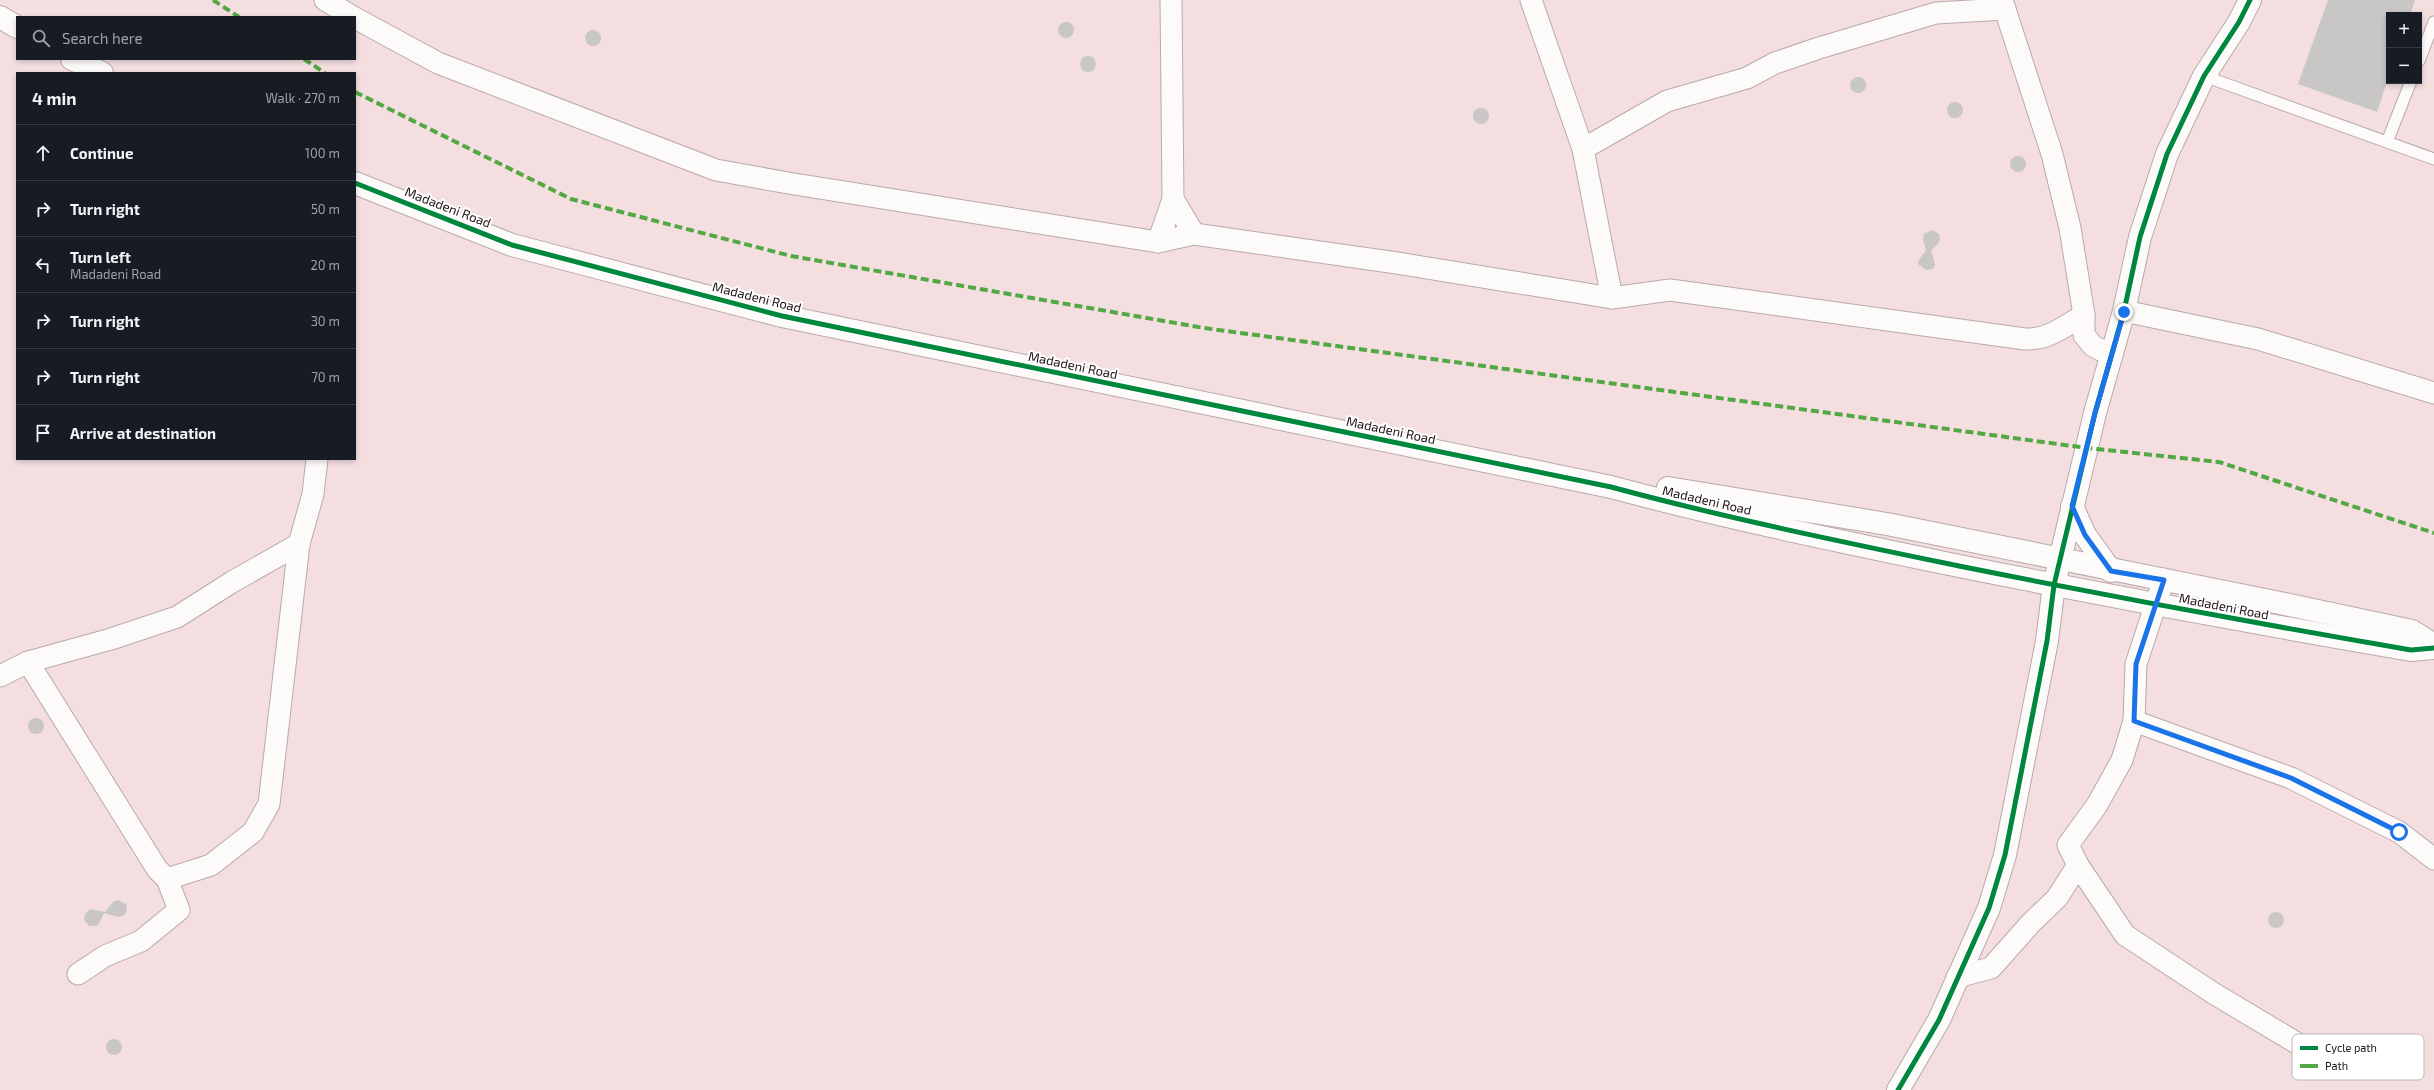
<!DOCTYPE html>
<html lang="en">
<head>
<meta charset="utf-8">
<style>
  body { margin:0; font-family:"Exo 2",sans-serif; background:#20242c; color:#f1f3f6 }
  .controls { position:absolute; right:12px; top:12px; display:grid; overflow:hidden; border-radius:0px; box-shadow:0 2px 6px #0003 }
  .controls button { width:36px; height:36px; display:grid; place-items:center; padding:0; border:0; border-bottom:1px solid #363941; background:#171b24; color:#f1f3f6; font:20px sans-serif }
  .stop { position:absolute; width:12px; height:12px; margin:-9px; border:3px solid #1a73e8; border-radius:50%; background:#fff }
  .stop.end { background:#1a73e8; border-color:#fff; box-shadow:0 1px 4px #0008 }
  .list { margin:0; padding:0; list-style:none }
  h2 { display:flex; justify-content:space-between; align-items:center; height:52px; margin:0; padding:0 16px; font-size:17px }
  h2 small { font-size:13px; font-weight:400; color:#9ea1a6 }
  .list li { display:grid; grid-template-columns:26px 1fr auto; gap:12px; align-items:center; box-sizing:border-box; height:56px; padding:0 16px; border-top:1px solid #363941 }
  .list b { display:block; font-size:15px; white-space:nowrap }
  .list p { margin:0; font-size:13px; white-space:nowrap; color:#9ea1a6 }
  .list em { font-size:13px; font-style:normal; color:#9ea1a6 }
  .icon { flex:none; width:22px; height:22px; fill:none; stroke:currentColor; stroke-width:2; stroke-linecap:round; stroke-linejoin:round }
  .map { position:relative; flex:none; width:2434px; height:1090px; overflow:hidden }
  .search { position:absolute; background:#171b24; box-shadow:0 2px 6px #0003; left:16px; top:16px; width:340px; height:44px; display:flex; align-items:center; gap:10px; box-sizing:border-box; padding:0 14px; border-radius:0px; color:#9ea1a6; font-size:15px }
  .panel { position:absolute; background:#171b24; box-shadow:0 2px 6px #0003; left:16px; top:72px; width:340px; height:388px; border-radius:0px }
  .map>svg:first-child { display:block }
  .building { fill:#c9c7c6 }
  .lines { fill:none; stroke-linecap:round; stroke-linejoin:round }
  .service-casing { stroke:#baa9ab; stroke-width:13 }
  .minor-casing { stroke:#baa9ab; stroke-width:23 }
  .tertiary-casing { stroke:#baa9ab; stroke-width:24 }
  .service { stroke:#fdfafa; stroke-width:11 }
  .minor { stroke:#fdfafa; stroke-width:21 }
  .tertiary { stroke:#fdfafa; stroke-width:22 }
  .quiet { stroke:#52a842; stroke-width:4; stroke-dasharray:8 4; stroke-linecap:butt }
  .cycleway-casing { stroke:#fff; stroke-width:8 }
  .cycleway { stroke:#00873e; stroke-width:5 }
  .route { stroke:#1a73e8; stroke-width:5 }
  .labels { text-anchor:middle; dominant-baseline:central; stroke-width:4; stroke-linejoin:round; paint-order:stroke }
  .street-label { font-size:13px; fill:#201315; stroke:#fff }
  .key { fill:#fff; stroke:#bcb8b9; stroke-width:1 }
  .key-label { font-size:11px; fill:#201315 }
</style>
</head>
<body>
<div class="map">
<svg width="2434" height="1090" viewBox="0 0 2434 1090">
  <rect width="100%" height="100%" fill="#f4dee0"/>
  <g class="building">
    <path d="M2328,0H2415L2410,15H2389V76L2377,112L2298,84Z"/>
    <circle cx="1066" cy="30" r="8"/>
    <circle cx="593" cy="38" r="8"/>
    <circle cx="1088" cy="64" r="8"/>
    <circle cx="1858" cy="85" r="8"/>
    <circle cx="1955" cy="110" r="8"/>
    <circle cx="1481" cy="116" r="8"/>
    <circle cx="2018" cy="164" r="8"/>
    <path d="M1932,230L1939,234L1940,239L1938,244L1931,250L1935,265L1933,269L1926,270L1918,264L1919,260L1926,250L1923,240L1924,234Z"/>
    <circle cx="36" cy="726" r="8"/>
    <path d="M118,900L127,905L126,913L123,916L118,917L104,913L98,925L94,926H89L84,920L85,914L90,909L105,912L113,902Z"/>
    <circle cx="2276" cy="920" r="8"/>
    <circle cx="114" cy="1047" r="8"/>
  </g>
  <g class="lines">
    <g class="service-casing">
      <g id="service">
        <path d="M2419,61L2434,22"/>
        <path d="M2204,76L2434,159"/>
        <path d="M2387,142L2411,81"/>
      </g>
    </g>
    <g class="minor-casing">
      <g id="minor">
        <path d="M325,0L353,17"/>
        <path d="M1531,0L1583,149L1612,298"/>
        <path d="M2002,0L2052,154L2070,228L2084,315V335L2093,346L2111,355"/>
        <path d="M355,18L438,63L716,170L788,183L1158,242L1194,234L1397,263L1612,298L1670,290L2025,339C2048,340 2065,326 2084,315"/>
        <path d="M1583,149L1667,101L1747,78L1775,63L1819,48L1936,13L2005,9"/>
        <path d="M1173,199L1194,234"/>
        <path d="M1158,242L1173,199L1171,0"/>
        <path d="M2124,311L2258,339L2434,393"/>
        <path d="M28,662L157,869L167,879L179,910L141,941L105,956L78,974"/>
        <path d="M0,676L28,662L111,639L177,617L232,582L299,544L313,494L317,459"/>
        <path d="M2134,721L2291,778L2399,832L2434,859"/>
        <path d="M2078,865L2125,935L2213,993L2300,1045"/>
        <path d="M167,879L211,865L253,832L269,804L299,544"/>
        <path d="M1957,977L1991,968L2031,923L2057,898L2078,865L2068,845L2097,805L2122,760L2134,721L2136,664L2164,579"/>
      </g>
    </g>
    <g class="tertiary-casing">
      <g id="tertiary">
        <path d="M0,17L17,27"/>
        <path d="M72,59L102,73"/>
        <path d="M355,183L512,245L782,316L1611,487C1726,518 1843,542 1959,566C2109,596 2260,624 2411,650L2434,648"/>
        <path d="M1668,488L1887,524L2275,602L2412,631L2434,645"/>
        <path d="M2072,506L2085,535L2111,571"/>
        <path d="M1898,1090L1939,1020L1989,908L2005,855L2047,641L2054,585L2095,413L2124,311L2140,237L2167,154L2204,76L2239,22L2250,0"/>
      </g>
    </g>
    <use href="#service" class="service"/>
    <use href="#minor" class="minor"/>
    <use href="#tertiary" class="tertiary"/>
    <g class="quiet">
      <path d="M213,0L239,17"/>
      <path d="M304,59L325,73"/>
      <path d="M355,92L571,199L791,256L1204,328L2087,448L2219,462L2434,533"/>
    </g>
    <g class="cycleway-casing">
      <g id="cycleway">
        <path d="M355,183L512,245L782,316L1611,487C1726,518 1843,542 1959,566C2109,596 2260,624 2411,650L2434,648"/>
        <path d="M1898,1090L1939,1020L1989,908L2005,855L2047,641L2054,585L2095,413L2124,311L2140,237L2167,154L2204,76L2239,22L2250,0"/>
      </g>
    </g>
    <use href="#cycleway" class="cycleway"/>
  </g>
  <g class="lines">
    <path class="route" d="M2124,312L2095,413L2072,506L2085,535L2111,571L2164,580L2136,664L2134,721L2291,778L2399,832"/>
  </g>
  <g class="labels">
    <g class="street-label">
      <text transform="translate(448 207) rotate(21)">Madadeni Road</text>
      <text transform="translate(757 297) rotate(14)">Madadeni Road</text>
      <text transform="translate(1073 365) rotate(12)">Madadeni Road</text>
      <text transform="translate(1391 430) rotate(12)">Madadeni Road</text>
      <text transform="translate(1707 500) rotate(13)">Madadeni Road</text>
      <text transform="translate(2224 606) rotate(11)">Madadeni Road</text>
    </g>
  </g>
  <rect x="2292" y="1034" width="132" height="46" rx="6" class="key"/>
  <rect x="2300" y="1046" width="18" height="4" fill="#00873e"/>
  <rect x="2300" y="1064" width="18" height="4" fill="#52a842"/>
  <g class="key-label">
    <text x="2325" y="1052">Cycle path</text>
    <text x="2325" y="1070">Path</text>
  </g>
</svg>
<div class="controls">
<button>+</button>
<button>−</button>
</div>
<div class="stop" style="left:2399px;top:832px"></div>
<div class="stop end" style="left:2124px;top:312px"></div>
<div class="search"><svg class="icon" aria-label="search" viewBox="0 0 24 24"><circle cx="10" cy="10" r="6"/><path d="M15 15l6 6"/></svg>Search here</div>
<section class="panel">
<h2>4 min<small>Walk · 270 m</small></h2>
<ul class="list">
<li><svg class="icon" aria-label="ahead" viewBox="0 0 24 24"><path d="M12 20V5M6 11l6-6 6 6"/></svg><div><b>Continue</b></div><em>100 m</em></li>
<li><svg class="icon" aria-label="right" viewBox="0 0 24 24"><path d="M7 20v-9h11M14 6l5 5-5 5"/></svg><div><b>Turn right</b></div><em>50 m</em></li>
<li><svg class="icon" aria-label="left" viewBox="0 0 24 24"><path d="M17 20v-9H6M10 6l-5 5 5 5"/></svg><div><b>Turn left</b><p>Madadeni Road</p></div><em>20 m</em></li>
<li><svg class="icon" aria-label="right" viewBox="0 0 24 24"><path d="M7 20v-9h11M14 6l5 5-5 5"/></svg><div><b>Turn right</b></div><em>30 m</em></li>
<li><svg class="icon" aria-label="right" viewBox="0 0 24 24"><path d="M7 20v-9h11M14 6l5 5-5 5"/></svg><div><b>Turn right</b></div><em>70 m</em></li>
<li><svg class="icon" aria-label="arrive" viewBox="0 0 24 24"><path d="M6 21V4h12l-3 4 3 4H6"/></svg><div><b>Arrive at destination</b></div></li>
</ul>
</section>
</div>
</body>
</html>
